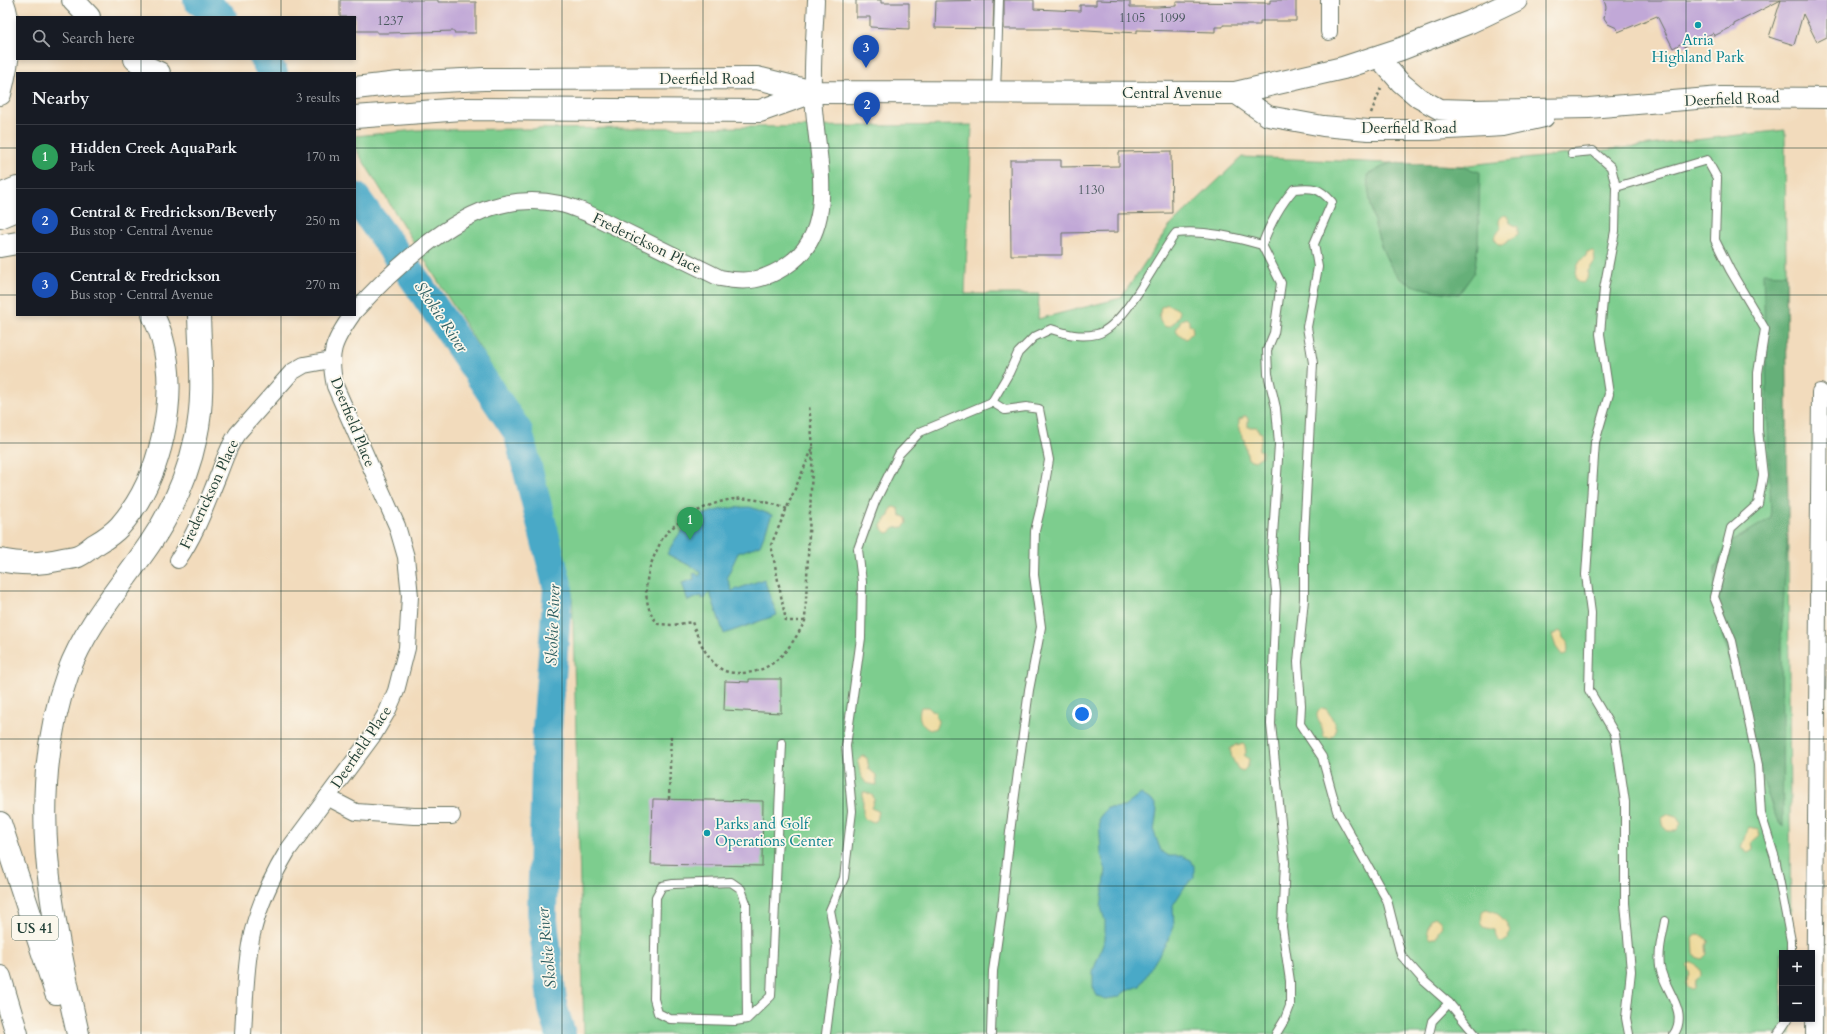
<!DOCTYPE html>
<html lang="en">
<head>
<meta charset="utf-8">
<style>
  body { margin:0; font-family:Cardo,serif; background:#242831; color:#f1f3f6 }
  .controls { position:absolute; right:12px; bottom:12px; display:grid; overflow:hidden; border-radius:0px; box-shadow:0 2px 6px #0003 }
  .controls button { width:36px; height:36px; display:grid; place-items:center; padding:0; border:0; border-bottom:1px solid #363941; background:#171b24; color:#f1f3f6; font:20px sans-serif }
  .you { position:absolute; left:1082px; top:714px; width:14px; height:14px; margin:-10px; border:3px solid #fff; border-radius:50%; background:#1a73e8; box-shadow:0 0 0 6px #1a73e833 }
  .badge { display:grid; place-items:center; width:26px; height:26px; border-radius:50%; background:#ea580c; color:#fff; font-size:13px; font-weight:700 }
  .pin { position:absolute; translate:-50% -33px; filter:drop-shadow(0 1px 2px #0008) }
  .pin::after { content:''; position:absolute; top:21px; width:14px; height:12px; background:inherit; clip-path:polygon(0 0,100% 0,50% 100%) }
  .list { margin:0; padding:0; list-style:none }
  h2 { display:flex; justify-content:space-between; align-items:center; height:52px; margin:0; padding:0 16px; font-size:17px }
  h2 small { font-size:13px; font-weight:400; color:#9ea1a6 }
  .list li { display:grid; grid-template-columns:26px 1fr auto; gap:12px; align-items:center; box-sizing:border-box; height:64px; padding:0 16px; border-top:1px solid #363941 }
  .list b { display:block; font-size:15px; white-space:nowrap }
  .list p { margin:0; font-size:13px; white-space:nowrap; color:#9ea1a6 }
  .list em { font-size:13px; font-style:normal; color:#9ea1a6 }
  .icon { flex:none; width:22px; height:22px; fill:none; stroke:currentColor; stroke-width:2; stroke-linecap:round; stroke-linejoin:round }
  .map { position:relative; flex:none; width:1827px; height:1034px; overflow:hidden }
  .search { position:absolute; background:#171b24; box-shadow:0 2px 6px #0003; left:16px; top:16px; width:340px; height:44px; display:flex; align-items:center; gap:10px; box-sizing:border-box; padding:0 14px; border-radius:0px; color:#9ea1a6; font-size:15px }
  .panel { position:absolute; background:#171b24; box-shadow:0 2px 6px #0003; left:16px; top:72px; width:340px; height:244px; border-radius:0px }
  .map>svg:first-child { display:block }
  .green { fill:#7dcd8e; stroke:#4e8561 }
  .forest { fill:#66b079; stroke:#427656 }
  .sand { fill:#eeda9e; stroke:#868c69 }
  .water { fill:#48a9c7; stroke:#34737e }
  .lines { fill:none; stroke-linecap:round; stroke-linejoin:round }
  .river { stroke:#48a9c7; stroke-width:30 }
  .building { fill:#c1a8d7 }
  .service-casing { stroke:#697464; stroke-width:10 }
  .minor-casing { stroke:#697464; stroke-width:18 }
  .tertiary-casing { stroke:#697464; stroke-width:22 }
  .secondary-casing { stroke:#697464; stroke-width:24 }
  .motorway-casing { stroke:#697464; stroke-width:24 }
  .path { stroke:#697464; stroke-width:2.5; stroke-dasharray:3 3; stroke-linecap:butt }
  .service { stroke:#fff; stroke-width:8 }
  .minor { stroke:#fff; stroke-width:16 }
  .tertiary { stroke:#fff; stroke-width:20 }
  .secondary { stroke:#fff; stroke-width:22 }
  .motorway { stroke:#fff; stroke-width:22 }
  .grid { fill:none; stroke:#1f3d34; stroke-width:1; stroke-opacity:0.55 }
  .culture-dot { fill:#0f9aa8; stroke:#fbf7ec; stroke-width:1.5 }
  .labels { text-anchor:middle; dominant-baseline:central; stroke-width:3.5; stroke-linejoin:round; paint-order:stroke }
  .number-label { font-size:13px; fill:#48585d }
  .shield { fill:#fbf7ec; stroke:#61756b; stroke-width:1 }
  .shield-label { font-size:14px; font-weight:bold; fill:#1f3d34 }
  .culture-label { font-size:15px; fill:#0d838f; stroke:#fbf7ec }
  .street-label { font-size:15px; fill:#1f3d34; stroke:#fbf7ec }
  .water-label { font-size:16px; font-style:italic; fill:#2b5d60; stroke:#fbf7ec }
</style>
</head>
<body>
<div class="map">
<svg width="1827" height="1034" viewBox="0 0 1827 1034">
  <rect width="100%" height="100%" fill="#fbf7ec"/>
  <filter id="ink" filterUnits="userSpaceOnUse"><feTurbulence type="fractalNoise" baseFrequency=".025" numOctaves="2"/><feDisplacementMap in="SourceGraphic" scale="8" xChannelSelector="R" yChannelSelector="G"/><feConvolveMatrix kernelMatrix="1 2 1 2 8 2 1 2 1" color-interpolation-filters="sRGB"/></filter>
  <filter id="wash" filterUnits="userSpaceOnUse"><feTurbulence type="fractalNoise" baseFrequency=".012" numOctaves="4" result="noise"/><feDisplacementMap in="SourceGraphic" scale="16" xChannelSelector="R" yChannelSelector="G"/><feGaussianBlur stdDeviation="0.9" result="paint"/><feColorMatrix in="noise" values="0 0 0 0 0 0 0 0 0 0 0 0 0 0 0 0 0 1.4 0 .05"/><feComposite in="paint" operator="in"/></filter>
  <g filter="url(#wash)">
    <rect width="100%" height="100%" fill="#f2dbbc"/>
    <path class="green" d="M972,125L965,294H1039L1038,319L1121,298L1169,227L1242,157L1460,166L1785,130L1791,953H1782V1019H1791V1034H584L572,587L530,429L355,148V136L417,130Z"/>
    <g class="forest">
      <path d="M1390,163L1460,166L1480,172L1478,245L1474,273L1459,294C1443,292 1410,289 1398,276C1378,255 1369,203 1367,175Z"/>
      <path d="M1763,273L1786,274L1788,530L1781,639L1783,827L1774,813L1758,765L1742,696L1723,637L1714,597L1715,568L1729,543L1771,518Z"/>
    </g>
    <g class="sand">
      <path d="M1505,215L1508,217L1510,223L1518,227V234L1504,244H1498L1494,238L1501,228L1499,223L1500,217Z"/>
      <path d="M1592,251L1594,252L1595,261L1588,271L1587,279L1583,283L1578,282L1576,279C1576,269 1577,262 1586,256L1587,252Z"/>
      <path d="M1166,304C1174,308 1185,309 1176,320C1172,325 1172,326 1166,327C1157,322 1159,315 1161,307L1165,306Z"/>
      <path d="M1186,318L1189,321V325L1192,326L1193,332L1186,339L1179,334L1176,330L1181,320Z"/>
      <path d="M1243,416H1246L1248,419V427H1257L1259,432L1262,433C1263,440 1258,444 1259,450L1262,451V456L1255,461L1248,459L1244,439L1239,430V419L1243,418Z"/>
      <path d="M894,507L899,509L900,515L906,518L907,523L903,527L895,528L889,533C884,532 882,530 881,525L885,521V519L889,516L891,508Z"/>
      <path d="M1559,631L1562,633L1563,638L1567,642L1568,650L1566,654L1562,655L1556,647L1552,635Z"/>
      <path d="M921,707H928L932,711H935L936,717L939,719L936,728L930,730C921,726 917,717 921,707Z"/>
      <path d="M1322,708L1326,709C1330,714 1336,724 1336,730C1335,735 1333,734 1331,738L1324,737C1323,734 1323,731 1322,728C1320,721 1312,715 1322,708Z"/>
      <path d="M1237,744V746L1243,744L1245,746L1246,753L1244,755L1249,759L1248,766L1243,771L1238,769L1232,758L1230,749Z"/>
      <path d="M863,756L867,758L869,769L876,775L877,783L876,785L866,783L861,776L858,762Z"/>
      <path d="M863,792H866L873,796L874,800L871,808L878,811L876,821L874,822L865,819L863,817Z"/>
      <path d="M1669,814L1676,816L1681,824L1677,831H1667L1664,827L1662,818Z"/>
      <path d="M1748,827L1758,829L1760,835L1752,842L1753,849L1748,852L1741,848Z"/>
      <path d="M1486,909C1497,911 1509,922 1510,933L1508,935L1509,938L1505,941L1500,942L1496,937L1495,930L1483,927L1481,924L1482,912Z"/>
      <path d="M1435,917L1440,921L1442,926L1438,931V934L1436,938H1433L1431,939C1426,932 1427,927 1430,919Z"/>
      <path d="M1697,935L1704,936L1708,941L1706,946L1707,954L1702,959L1696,957L1694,953L1693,938Z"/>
      <path d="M1690,963H1694C1699,967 1701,970 1701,976L1695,981L1694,988L1691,989L1686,986V982L1690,974L1687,966Z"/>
    </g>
    <g class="water">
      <path d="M750,507L772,515L760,545L738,553L727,577L732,591L764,579L777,615L724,634L710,593L705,595L706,598L702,599L701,596L688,601L682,583L694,579L693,574L696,573L698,576L701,574L700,571L667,554C686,516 708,508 750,507Z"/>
      <path d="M1141,794L1154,802L1157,810L1154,832L1161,851L1169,856H1182L1191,860L1194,866V877L1184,888L1173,905L1174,927L1168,940L1140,986L1126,991L1118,997L1106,999L1097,996L1093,987V971L1105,939V921L1101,907L1106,871L1101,854L1099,818L1107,808L1124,807Z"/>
    </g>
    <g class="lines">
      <g class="river">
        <path d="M198,0L222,17"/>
        <path d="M264,59L273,73"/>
        <path d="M355,197L416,281L518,432L558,588L547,729L542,912L553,1009L561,1034"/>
      </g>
    </g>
    <g id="blocks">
      <g class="building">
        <path d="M340,0H438V2H476V33H454V31L388,33H377V31H355V17H340Z"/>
        <path d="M856,0H881V3H909V29L870,27V17H856Z"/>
        <path d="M994,0L993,29L935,28L936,1Z"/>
        <path d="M1004,0H1034V9L1080,11V5H1096V0L1130,1V7H1157L1176,6V2L1270,3V0H1296V21H1260V25H1223V27H1215V32L1137,30V33L1071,29H1004Z"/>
        <path d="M1604,0H1827V37L1817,42L1803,14L1794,45L1769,37L1781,0L1734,24V26L1714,36L1713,33L1684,47L1682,43L1673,48L1657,16L1618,32L1617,28L1608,24L1604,18L1606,7Z"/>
        <path d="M1171,151L1172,213L1118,214V232L1062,233V255H1011L1010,160H1061V167L1119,166V152Z"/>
        <path d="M749,679H781V713L724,710L725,681L749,682Z"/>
        <path d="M653,799L763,801L762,866L651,864Z"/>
      </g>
    </g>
  </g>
  <g filter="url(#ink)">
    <use href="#blocks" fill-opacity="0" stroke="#697464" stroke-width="1"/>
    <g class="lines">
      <g class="service-casing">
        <g id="service">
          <path d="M996,92L999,0"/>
          <path d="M1572,153L1593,151L1611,167L1616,187L1615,231L1604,289L1600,334L1609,394L1595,442L1586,575L1591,613L1589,690L1615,734L1625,802V903L1631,971L1626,1018L1629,1034"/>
          <path d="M1616,187L1707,160L1717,178L1715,240L1730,270L1765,329L1758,373V430L1763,475L1758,504L1731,528L1714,597L1732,641L1758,765L1761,814L1775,858L1791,941V953"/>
          <path d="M992,402L1009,373L1018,353L1034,337L1051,329C1067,334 1080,338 1097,334C1125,327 1157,257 1176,233C1205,230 1234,237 1262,245"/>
          <path d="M1665,921C1662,937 1658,951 1660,967C1664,990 1689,1011 1674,1034"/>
          <path d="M747,1019L746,903L741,889L731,882L673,884L662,886L656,897L654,999L658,1013L670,1019L735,1021L747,1019L771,996L782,743"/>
          <path d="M826,1034L837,946L830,910L844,878L852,811L846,746L861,638L862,582L858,549L875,502L899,454L920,432L992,402L1005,410L1026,407L1039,409L1049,460L1041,506L1035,531L1034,575L1041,627L1029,690L1010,832L1002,909L993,971L991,1034"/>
          <path d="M1276,1034L1285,1019L1290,1006V981L1282,927L1285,862L1271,724L1276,591L1272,551L1279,444L1276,408L1268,374L1267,350L1274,333L1281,283L1262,245C1270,224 1279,206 1294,189C1312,187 1319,187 1332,202L1314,244L1318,267L1307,327L1313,363L1304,537V599L1298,662L1301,705L1300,724L1322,757L1337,811L1387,900L1401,955L1424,981L1449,1003L1475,1034"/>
          <path d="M1429,1034L1432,1021L1449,1003"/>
          <path d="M1778,1034L1788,1019"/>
        </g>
      </g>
      <g class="minor-casing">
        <g id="minor">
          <path d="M1329,32V0"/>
          <path d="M355,311C389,273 449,217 500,205C520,200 541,200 560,204C581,208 602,221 622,230C654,246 687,262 720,278C746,283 763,281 786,266C844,229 813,146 813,91C812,61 815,30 816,0"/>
          <path d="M178,560C196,534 206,505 218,476C224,461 228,447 237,434L292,372L304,365L331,360"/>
          <path d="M327,797L356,812L414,816H452"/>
          <path d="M243,1034C245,1001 245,967 252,934C259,905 273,875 288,850L374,734L387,712L396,691L407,648L410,596L406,557L397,526L335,386C328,353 333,342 352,315"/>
          <path d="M1814,1034L1820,392"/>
        </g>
      </g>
      <g class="tertiary-casing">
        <g id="tertiary">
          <path d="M1378,57L1400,82L1419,98L1439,109L1473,110L1589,108L1721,97L1827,98"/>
          <path d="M1235,93L1268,116L1323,126L1368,130H1431L1504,126L1544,117"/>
        </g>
      </g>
      <g class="secondary-casing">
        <g id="secondary">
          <path d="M355,88L399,83L484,79L757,78L813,92L1235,93L1343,68L1401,49L1470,22L1516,0"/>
          <path d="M355,117L462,109L760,111L813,92"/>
          <path d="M0,195L17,188"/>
          <path d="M0,217L17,210"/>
        </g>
      </g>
      <g class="motorway-casing">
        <g id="motorway">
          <path d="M73,0L89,17"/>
          <path d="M135,59L146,67L159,73"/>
          <path d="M0,94C8,63 14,31 2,0"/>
          <path d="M0,246L17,243"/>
          <path d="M0,560C24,565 39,564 63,559C68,558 73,558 78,556C83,554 88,550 93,546C103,540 112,535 120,526C161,479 179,398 162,338C160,330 156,322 153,315"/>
          <path d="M0,823L56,993"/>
          <path d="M0,977L17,1034"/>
          <path d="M78,1034C51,915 25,792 68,673C85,626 121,586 149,545C171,513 188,475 196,437C205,398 200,355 199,315"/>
        </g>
      </g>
      <g class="path">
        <path d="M1371,113L1381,88"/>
        <path d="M787,509C766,501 745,495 724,501C705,505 676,521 664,536C661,540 659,546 657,550C645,574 640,603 658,624L673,625L692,622C698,638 706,659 721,669C727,673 736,673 742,673C774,673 792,646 805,621L813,447"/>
        <path d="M805,621H786L771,545L813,447L809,405"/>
        <path d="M669,799L671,733"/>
      </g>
      <use href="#service" class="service"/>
      <use href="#minor" class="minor"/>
      <use href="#tertiary" class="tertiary"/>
      <use href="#secondary" class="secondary"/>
      <use href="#motorway" class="motorway"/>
    </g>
  </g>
  <path class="grid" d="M141,0V17M281,0V17M422,0V1034M562,0V1034M703,0V1034M843,0V1034M984,0V1034M1124,0V1034M1265,0V1034M1405,0V1034M1546,0V1034M1686,0V1034M141,59V73M281,59V73M0,148H17M355,148H1827M0,295H17M355,295H1827M141,315V1034M281,315V1034M0,443H1827M0,591H1827M0,739H1827M0,886H1827"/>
  <g class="culture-dot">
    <circle cx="1698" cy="25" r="4"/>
    <circle cx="707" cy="833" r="4"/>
  </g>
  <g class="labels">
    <g class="number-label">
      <text x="1132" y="18">1105</text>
      <text x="1172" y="18">1099</text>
      <text x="390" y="21">1237</text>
      <text x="1091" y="190">1130</text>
    </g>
    <rect class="shield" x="12" y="916" width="46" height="24" rx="3"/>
    <g class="shield-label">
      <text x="35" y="928">US 41</text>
    </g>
    <g class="culture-label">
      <text x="1698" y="40">Atria<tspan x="1698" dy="17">Highland Park</tspan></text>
      <text x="715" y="824" text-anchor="start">Parks and Golf<tspan x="715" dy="17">Operations Center</tspan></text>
    </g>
    <g class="street-label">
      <text x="707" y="79">Deerfield Road</text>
      <text x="1172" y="93">Central Avenue</text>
      <text transform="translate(1732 99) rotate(-2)">Deerfield Road</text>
      <text x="1409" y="128">Deerfield Road</text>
      <text transform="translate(647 243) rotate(26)">Frederickson Place</text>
      <text transform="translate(353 422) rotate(68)">Deerfield Place</text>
      <text transform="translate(209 494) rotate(-65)">Frederickson Place</text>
      <text transform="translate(361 747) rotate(-56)">Deerfield Place</text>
    </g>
    <g class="water-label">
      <text transform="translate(441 317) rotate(56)">Skokie River</text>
      <text transform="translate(553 625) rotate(-88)">Skokie River</text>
      <text transform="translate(547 948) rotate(-96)">Skokie River</text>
    </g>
  </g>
</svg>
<div class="controls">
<button>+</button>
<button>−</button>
</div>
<div class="you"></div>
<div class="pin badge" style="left:690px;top:540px;background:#2e9e5b">1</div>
<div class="pin badge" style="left:867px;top:125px;background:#1a4fb4">2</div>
<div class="pin badge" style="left:866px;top:68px;background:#1a4fb4">3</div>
<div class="search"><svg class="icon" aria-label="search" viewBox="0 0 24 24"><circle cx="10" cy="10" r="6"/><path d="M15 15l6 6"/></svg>Search here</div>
<section class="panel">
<h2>Nearby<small>3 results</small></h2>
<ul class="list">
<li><span class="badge" style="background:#2e9e5b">1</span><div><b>Hidden Creek AquaPark</b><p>Park</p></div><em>170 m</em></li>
<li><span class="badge" style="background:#1a4fb4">2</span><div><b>Central &amp; Fredrickson/Beverly</b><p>Bus stop · Central Avenue</p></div><em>250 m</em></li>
<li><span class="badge" style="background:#1a4fb4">3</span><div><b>Central &amp; Fredrickson</b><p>Bus stop · Central Avenue</p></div><em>270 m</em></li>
</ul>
</section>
</div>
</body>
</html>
